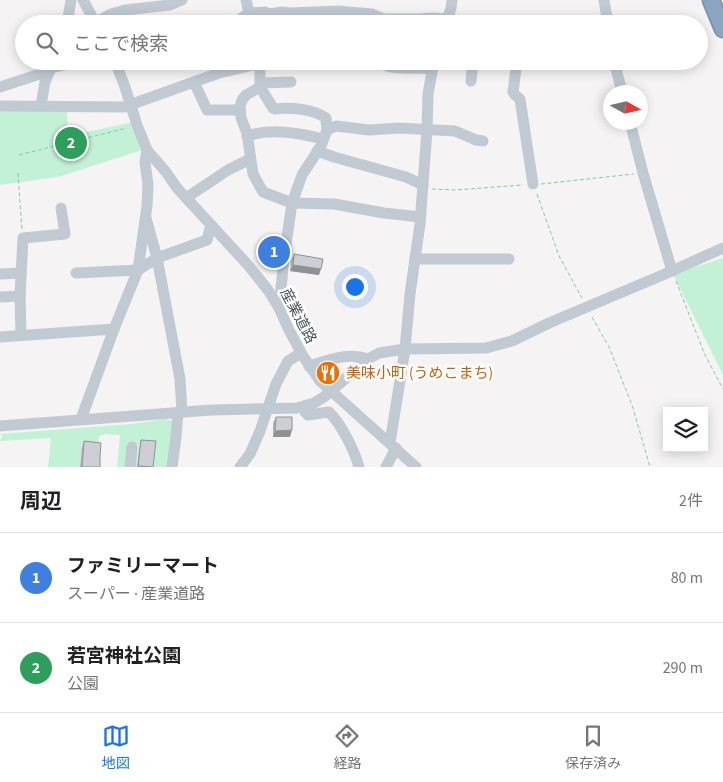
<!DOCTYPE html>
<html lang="ja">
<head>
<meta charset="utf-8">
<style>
  body { margin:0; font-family:"Source Sans 3","Noto Sans JP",sans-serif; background:#f6f6f6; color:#202124 }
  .controls { position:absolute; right:15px; bottom:15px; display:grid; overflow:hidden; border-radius:0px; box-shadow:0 2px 12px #0003 }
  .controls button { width:45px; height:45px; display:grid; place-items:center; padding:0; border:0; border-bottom:1px solid #e0e0e0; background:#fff; color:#202124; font:25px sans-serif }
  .compass { position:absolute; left:603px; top:85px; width:45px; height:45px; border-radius:50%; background:#fff; box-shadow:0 2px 12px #0003; rotate:98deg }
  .you { position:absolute; left:354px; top:286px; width:18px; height:18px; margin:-12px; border:4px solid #fff; border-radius:50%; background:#1a73e8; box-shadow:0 0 0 8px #1a73e833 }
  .badge { display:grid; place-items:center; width:32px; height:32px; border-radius:50%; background:#1a73e8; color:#fff; font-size:16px; font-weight:700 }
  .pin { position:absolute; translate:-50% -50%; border:2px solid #fff; box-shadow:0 1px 5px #0006 }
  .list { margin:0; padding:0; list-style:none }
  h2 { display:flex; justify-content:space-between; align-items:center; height:65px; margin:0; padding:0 20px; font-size:21px }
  h2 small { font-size:16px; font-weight:400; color:#757577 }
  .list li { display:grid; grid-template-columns:32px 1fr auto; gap:15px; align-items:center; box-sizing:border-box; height:90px; padding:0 20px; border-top:1px solid #e0e0e0 }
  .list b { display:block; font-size:19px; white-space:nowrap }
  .list p { margin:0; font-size:16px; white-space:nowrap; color:#757577 }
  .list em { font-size:16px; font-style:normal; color:#757577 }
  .icon { flex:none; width:28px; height:28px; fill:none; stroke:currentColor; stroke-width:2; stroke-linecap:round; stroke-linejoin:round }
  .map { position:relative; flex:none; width:723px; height:467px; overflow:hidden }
  .search { position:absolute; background:#fff; box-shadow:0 2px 12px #0003; left:15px; right:15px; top:15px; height:55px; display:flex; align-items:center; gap:12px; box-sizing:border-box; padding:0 18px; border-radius:28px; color:#757577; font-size:19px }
  .sheet { height:245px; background:#fff }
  nav { display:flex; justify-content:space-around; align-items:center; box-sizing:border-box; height:70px; border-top:1px solid #e0e0e0; background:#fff; font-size:14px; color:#757577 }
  nav a { display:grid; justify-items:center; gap:2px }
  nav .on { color:#1a73e8 }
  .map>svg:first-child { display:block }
  .green { fill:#c3f1d5 }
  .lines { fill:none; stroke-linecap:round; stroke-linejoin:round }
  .highway-casing { stroke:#7690ad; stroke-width:19 }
  .path { stroke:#7ad0a6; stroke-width:1; stroke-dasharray:4 2.5; stroke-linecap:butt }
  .minor { stroke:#c1cad2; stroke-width:11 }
  .highway { stroke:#8ba5c1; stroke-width:16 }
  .wall { fill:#b0b2b7 }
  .shaded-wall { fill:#909195 }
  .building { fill:#cdcfd5; stroke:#909195 }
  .labels { text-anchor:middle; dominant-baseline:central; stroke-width:5; stroke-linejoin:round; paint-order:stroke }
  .street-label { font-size:15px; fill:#4a5661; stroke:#fff }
  .food-label { font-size:15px; fill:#c56008; stroke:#fff; text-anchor:start }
</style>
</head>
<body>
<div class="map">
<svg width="723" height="467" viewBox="0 0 723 467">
  <rect width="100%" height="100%" fill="#f5f3f3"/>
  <g class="green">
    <path d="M0,105L67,107L68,136L134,122L145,149L58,177L0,185Z"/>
    <path d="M723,258V375L673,274Z"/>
    <path d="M164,419L174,421L170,467H152L140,443L139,445H137V446L139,447L137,467H117L120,435L105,434L99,436L98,449L82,447L80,467H48L51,438L0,441V439H2V435H0V434L132,424Z"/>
  </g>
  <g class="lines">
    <g class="highway-casing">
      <path id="highway" d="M711,0L723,29"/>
    </g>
    <g class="path">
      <path d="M19,155L127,128"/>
      <path d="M18,173L22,230"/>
      <path d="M541,184L634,174"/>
      <path d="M432,189L455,190L523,185"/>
      <path d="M537,194L559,256L582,298"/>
      <path d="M676,281L705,355L723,389"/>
      <path d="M592,317L609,347L632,405L650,467"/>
    </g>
    <g class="minor">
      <path d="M83,0L96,24"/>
      <path d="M246,0L249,13"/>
      <path d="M604,0L608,24"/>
      <path d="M270,14L278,24"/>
      <path d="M95,23L111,14L125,10L170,5L182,0"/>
      <path d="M67,24L71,0"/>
      <path d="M233,24L249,13L265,12L270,14L282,12L290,13L338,11L372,14L384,19H417L433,18L448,19"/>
      <path d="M446,24L451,8L452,0"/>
      <path d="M115,61L125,87L137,125L147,150L166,172L177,188L248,265L268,290L279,308L289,330L303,356L320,381L416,467"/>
      <path d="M377,61C396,73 411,66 432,69"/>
      <path d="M517,61L513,92L515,95L520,99L533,184"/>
      <path d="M614,61L622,92"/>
      <path d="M260,64V87L273,108L275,109C291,107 313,109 326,118L327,130L321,146L302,175L292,203L284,258L279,308"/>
      <path d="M471,81L473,61"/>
      <path d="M194,82L207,110H240"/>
      <path d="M261,83L291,82"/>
      <path d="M0,87L46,72L54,67L82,61"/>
      <path d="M260,87L246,95L242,100L240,107L241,118L247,133L253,174L263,192L292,203L334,204L384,213L420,217"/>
      <path d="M41,105L45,82L52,65"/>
      <path d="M0,106L124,107L219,73L270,61"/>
      <path d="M630,122L643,173L672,271"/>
      <path d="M327,130L336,126L369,130L399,128L455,131L476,140L483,141"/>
      <path d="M247,136C271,128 299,133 323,139"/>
      <path d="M317,151L334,157L406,177L423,185"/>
      <path d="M186,198L228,170L250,159"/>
      <path d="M146,218L157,258L180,379L182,412"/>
      <path d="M415,259H509"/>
      <path d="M76,273L138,270L157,258L207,240L211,225"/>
      <path d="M0,274L21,273"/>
      <path d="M0,297L20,296"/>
      <path d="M114,329L138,270L147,206L148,185L145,162L147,150"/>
      <path d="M21,335L20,296L23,238L65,234L61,208"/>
      <path d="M0,337L114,329L81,419"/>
      <path d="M309,366C328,360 348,352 368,359"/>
      <path d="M305,406V412L308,415L329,412C342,425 354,450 359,467"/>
      <path d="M0,426L211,410L297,408L314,403L324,397L368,359L379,353L405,349L486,348L512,341L549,323L665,274L723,248"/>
      <path d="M390,443L405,349L410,294L420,224L427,130L428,94L434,61"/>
      <path d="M130,467L132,447"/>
      <path d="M172,467L176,437L178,412"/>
      <path d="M240,467L250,454L260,431L276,384L288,361L301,353"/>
      <path d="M386,467L396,448"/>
    </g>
    <use href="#highway" class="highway"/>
  </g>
  <g class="wall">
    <path d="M280,241L276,262L274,263L264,250L266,244Z"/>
    <path d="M294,254L319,275L290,271L291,261Z"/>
    <path d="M276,417L290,437H273V423Z"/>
    <path d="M141,440L153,467H137L140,443Z"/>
    <path d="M84,441L100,456V467H80L82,447Z"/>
  </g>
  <g class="shaded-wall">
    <path d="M293,265L321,269L319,275L290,271Z"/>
    <path d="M292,430L290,437H273L275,431Z"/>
  </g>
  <g class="building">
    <path d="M276,236L280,241L278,255L277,257L266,244Z"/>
    <path d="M294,254L323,259L321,269L293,265Z"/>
    <path d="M276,417H292V430L275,431Z"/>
    <path d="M141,440L156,441L153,467L138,466Z"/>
    <path d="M84,441L101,443L100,456V467H82Z"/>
  </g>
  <defs>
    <g id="restaurant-disc" transform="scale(1.25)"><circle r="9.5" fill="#e8710a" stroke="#fff"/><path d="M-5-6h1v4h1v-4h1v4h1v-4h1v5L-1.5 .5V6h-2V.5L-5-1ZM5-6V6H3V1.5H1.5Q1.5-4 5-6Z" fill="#fff"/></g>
  </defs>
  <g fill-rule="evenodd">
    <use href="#restaurant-disc" x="328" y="373"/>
  </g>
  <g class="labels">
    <g class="street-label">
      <text transform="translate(298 316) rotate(62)">産業道路</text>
    </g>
    <g class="food-label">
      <text x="346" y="373">美味小町 (うめこまち)</text>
    </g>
  </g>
</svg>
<div class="controls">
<button><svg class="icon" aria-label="layers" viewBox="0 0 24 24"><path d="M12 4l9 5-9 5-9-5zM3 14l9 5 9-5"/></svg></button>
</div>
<svg class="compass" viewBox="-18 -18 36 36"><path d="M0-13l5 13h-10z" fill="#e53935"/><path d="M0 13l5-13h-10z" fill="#757577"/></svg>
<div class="you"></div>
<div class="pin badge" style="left:274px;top:252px;background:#3f7fe0">1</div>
<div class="pin badge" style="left:71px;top:143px;background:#2e9e5b">2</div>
<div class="search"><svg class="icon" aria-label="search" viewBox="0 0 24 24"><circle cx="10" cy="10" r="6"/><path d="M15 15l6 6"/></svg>ここで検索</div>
</div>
<section class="sheet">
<h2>周辺<small>2件</small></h2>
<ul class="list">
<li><span class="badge" style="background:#3f7fe0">1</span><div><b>ファミリーマート</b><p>スーパー · 産業道路</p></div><em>80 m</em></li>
<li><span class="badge" style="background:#2e9e5b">2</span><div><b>若宮神社公園</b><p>公園</p></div><em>290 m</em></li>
</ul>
</section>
<nav>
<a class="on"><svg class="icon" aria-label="map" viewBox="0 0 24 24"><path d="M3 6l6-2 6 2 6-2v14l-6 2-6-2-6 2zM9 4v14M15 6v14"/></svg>地図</a>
<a><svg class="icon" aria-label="directions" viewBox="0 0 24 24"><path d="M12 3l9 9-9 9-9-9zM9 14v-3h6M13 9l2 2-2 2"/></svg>経路</a>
<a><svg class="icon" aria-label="saved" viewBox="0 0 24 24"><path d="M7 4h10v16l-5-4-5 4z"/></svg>保存済み</a>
</nav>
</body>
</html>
